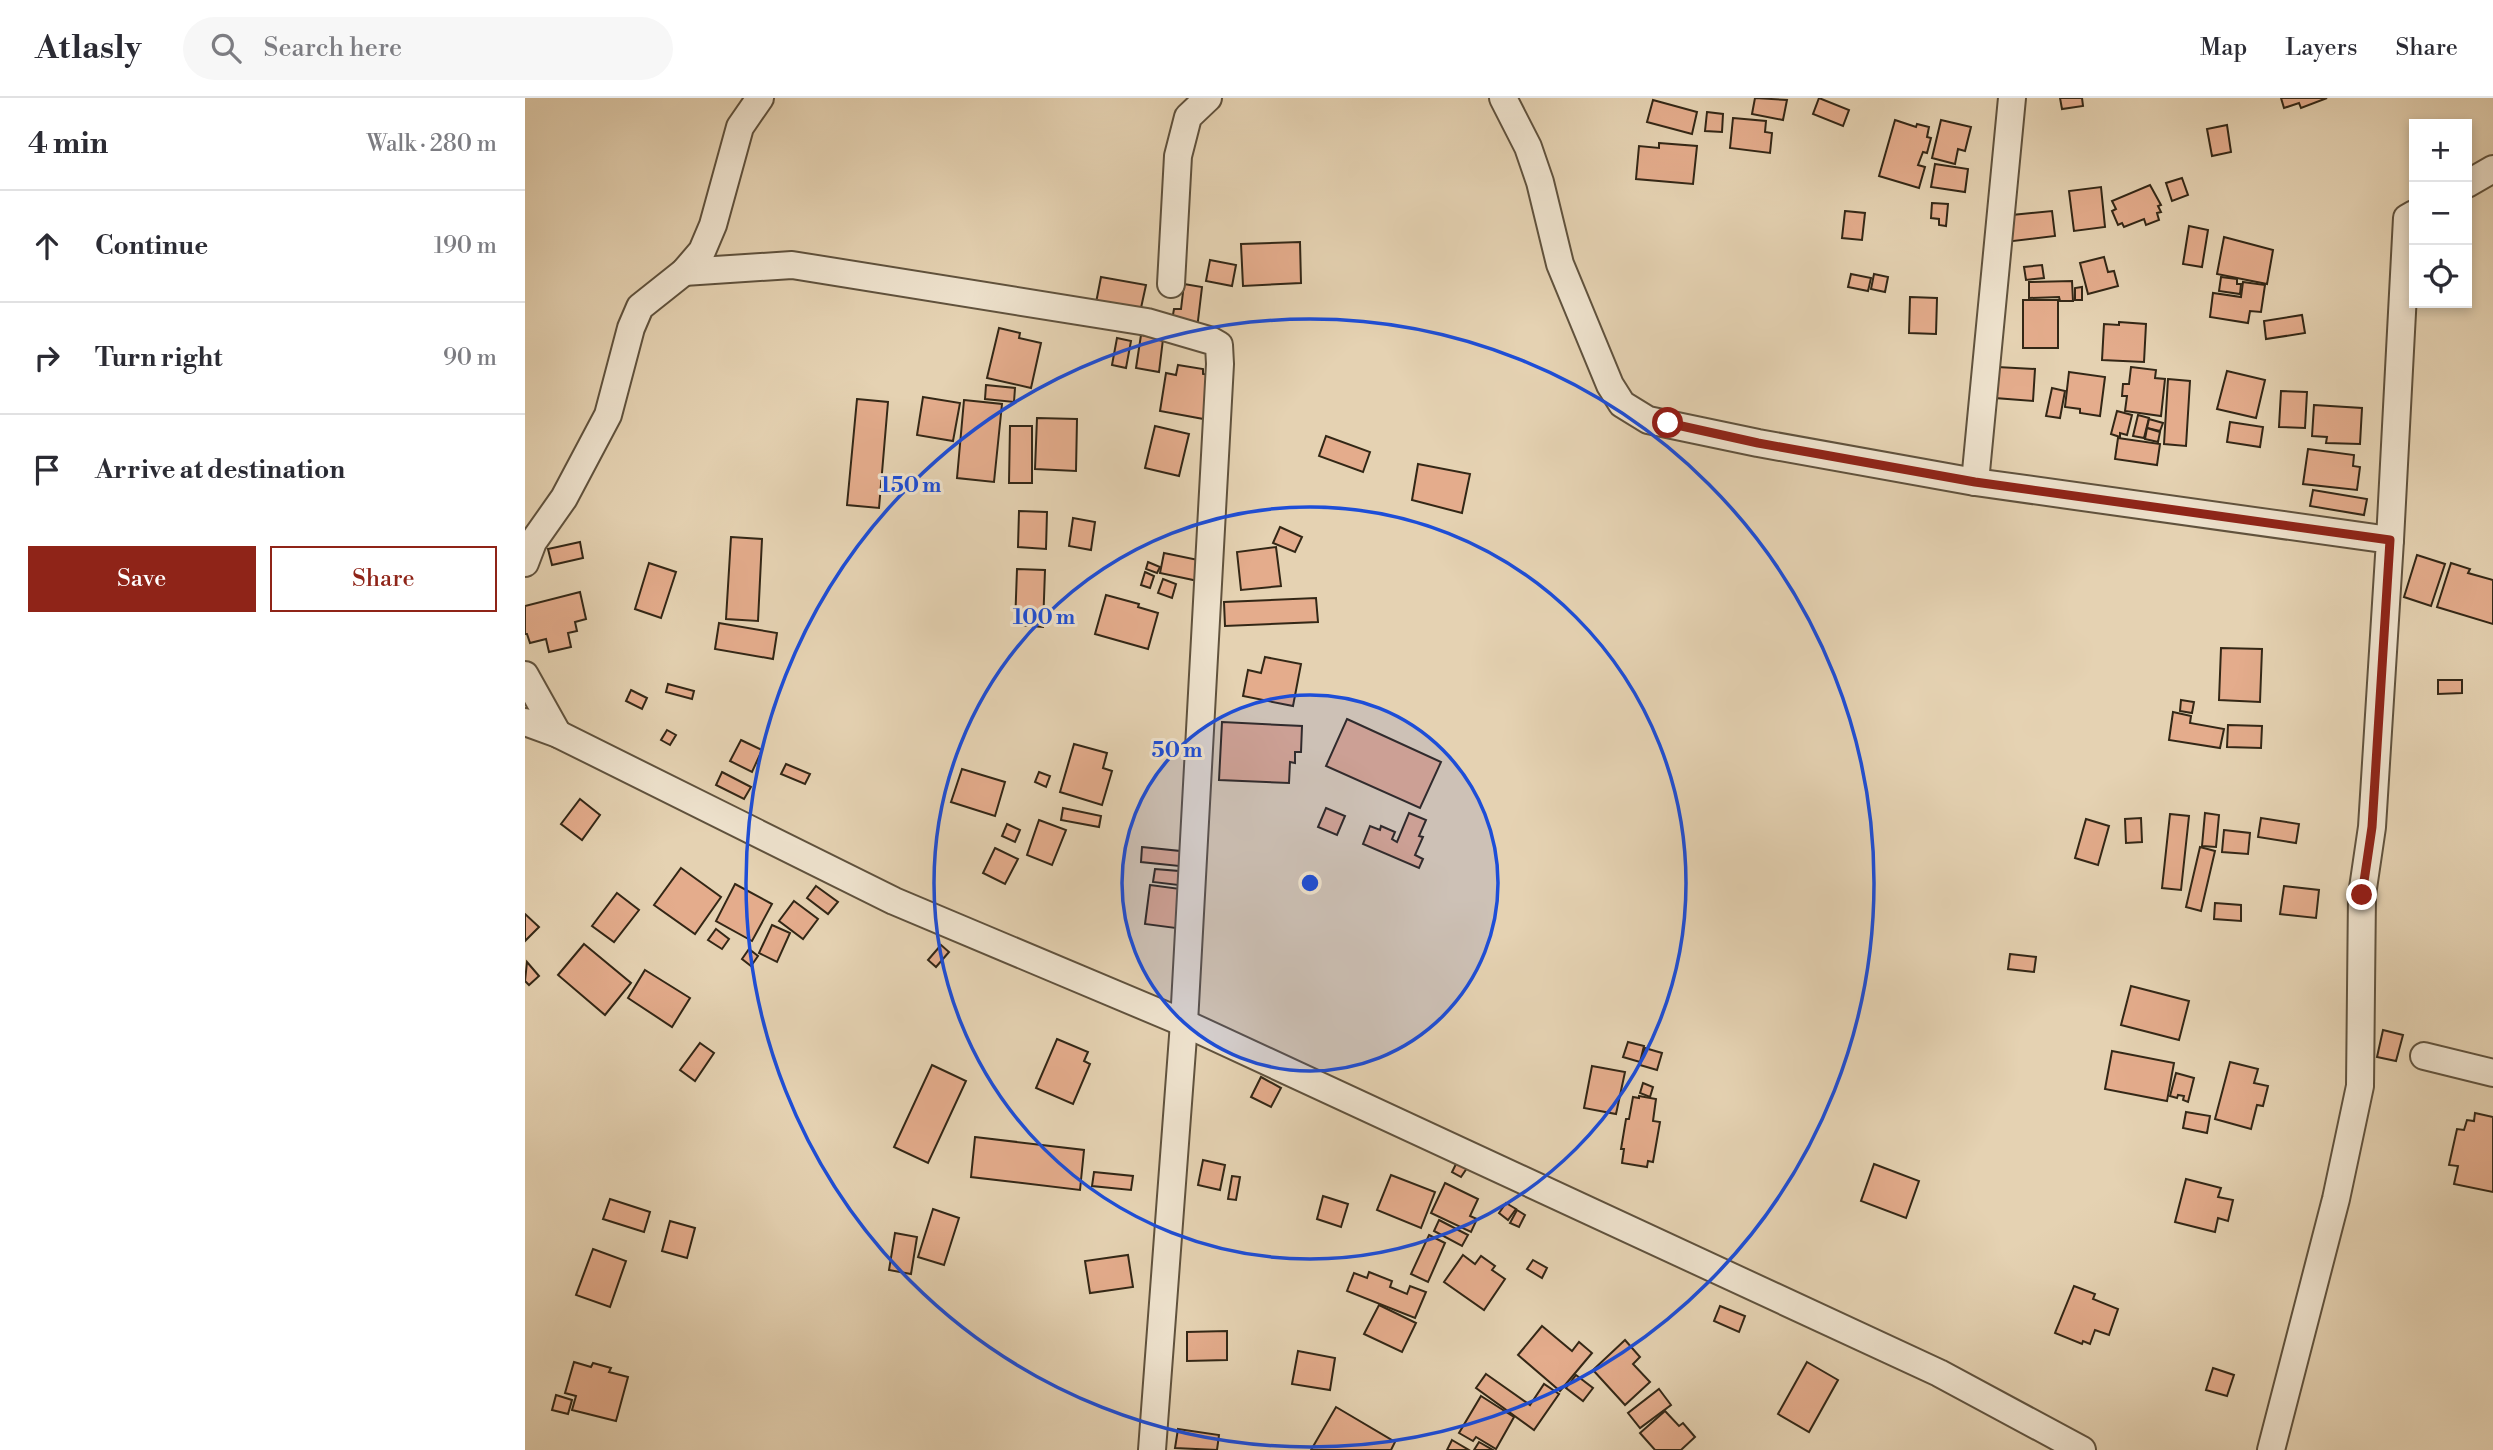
<!DOCTYPE html>
<html lang="en">
<head>
<meta charset="utf-8">
<style>
  body { margin:0; font-family:"Libre Bodoni",serif; background:#f7f7f7; color:#2b2b33 }
  .controls { position:absolute; right:21px; top:21px; display:grid; overflow:hidden; border-radius:0px; box-shadow:0 4px 10px #0003 }
  .controls button { width:63px; height:63px; display:grid; place-items:center; padding:0; border:0; border-bottom:2px solid #e1e1e2; background:#fff; color:#2b2b33; font:35px sans-serif }
  .stop { position:absolute; width:21px; height:21px; margin:-16px; border:5px solid #8f2418; border-radius:50%; background:#fff }
  .stop.end { background:#8f2418; border-color:#fff; box-shadow:0 2px 7px #0008 }
  .list { margin:0; padding:0; list-style:none }
  h2 { display:flex; justify-content:space-between; align-items:center; height:91px; margin:0; padding:0 28px; font-size:30px }
  h2 small { font-size:23px; font-weight:400; color:#7c7c81 }
  .list li { display:grid; grid-template-columns:46px 1fr auto; gap:21px; align-items:center; box-sizing:border-box; height:112px; padding:0 28px; border-top:2px solid #e1e1e2 }
  .list b { display:block; font-size:26px; white-space:nowrap }
  .list em { font-size:23px; font-style:normal; color:#7c7c81 }
  .actions { display:flex; gap:14px; padding:21px 28px }
  .actions a { flex:1; padding:16px 0; border:2px solid #8f2418; border-radius:0px; text-align:center; font-size:24px; color:#8f2418 }
  .actions .main { background:#8f2418; color:#fff }
  .icon { flex:none; width:38px; height:38px; fill:none; stroke:currentColor; stroke-width:2; stroke-linecap:round; stroke-linejoin:round }
  .map { position:relative; flex:none; width:1968px; height:1352px; overflow:hidden }
  header { display:flex; align-items:center; gap:42px; box-sizing:border-box; height:98px; padding:0 35px; background:#fff; border-bottom:2px solid #e1e1e2 }
  header strong { font-size:33px }
  nav { display:flex; gap:38px; margin-inline-start:auto; font-size:24px }
  .search { width:490px; height:63px; background:#f7f7f7; display:flex; align-items:center; gap:18px; box-sizing:border-box; padding:0 24px; border-radius:38px; color:#7c7c81; font-size:26px }
  main { display:flex }
  aside { flex:1; background:#fff }
  .map>svg:first-child { display:block }
  .building { fill:#e4ac8c; stroke:#332716; stroke-width:2 }
  .lines { fill:none; stroke-linecap:round; stroke-linejoin:round }
  .minor-casing { stroke:#60523d; stroke-width:30 }
  .minor { stroke:#eee2cd; stroke-width:26 }
  .route { stroke:#8f2418; stroke-width:9 }
  .ring { fill:none; stroke:#1d4ed8; stroke-width:3.5 }
  .centre { fill:#1d4ed8; stroke:#eee2cd; stroke-width:3.5 }
  .ring-label { font-size:21px; text-anchor:middle; font-weight:bold; fill:#1d4ed8; stroke:#eee2cd; stroke-width:6; stroke-linejoin:round; paint-order:stroke }
</style>
</head>
<body>
<header>
<strong>Atlasly</strong>
<div class="search"><svg class="icon" aria-label="search" viewBox="0 0 24 24"><circle cx="10" cy="10" r="6"/><path d="M15 15l6 6"/></svg>Search here</div>
<nav><a>Map</a><a>Layers</a><a>Share</a></nav>
</header>
<main>
<aside>
<h2>4 min<small>Walk · 280 m</small></h2>
<ul class="list">
<li><svg class="icon" aria-label="ahead" viewBox="0 0 24 24"><path d="M12 20V5M6 11l6-6 6 6"/></svg><div><b>Continue</b></div><em>190 m</em></li>
<li><svg class="icon" aria-label="right" viewBox="0 0 24 24"><path d="M7 20v-9h11M14 6l5 5-5 5"/></svg><div><b>Turn right</b></div><em>90 m</em></li>
<li><svg class="icon" aria-label="arrive" viewBox="0 0 24 24"><path d="M6 21V4h12l-3 4 3 4H6"/></svg><div><b>Arrive at destination</b></div></li>
</ul>
<div class="actions"><a class="main">Save</a><a>Share</a></div>
</aside>
<div class="map">
<svg width="1968" height="1352" viewBox="0 0 1968 1352">
  <rect width="100%" height="100%" fill="#e5d2b2"/>
  <filter id="stains"><feTurbulence type="fractalNoise" baseFrequency=".00286" numOctaves="4"/><feColorMatrix values="0 0 0 0 .2 0 0 0 0 .09 0 0 0 0 .02 0 0 0 .5 -.17"/></filter>
  <radialGradient id="worn" r=".72"><stop offset=".6" stop-color="#630" stop-opacity="0"/><stop offset="1" stop-color="#630" stop-opacity=".3"/></radialGradient>
  <g class="building">
    <path d="M1230,0L1262,2L1258,22L1227,16Z"/>
    <path d="M1294,0L1324,12L1318,28L1288,16Z"/>
    <path d="M1535,0H1557L1558,8L1537,11Z"/>
    <path d="M1756,0H1802L1776,10L1774,5L1759,10Z"/>
    <path d="M1128,2L1172,14L1167,36L1122,24Z"/>
    <path d="M1182,14L1198,16L1197,34L1180,33Z"/>
    <path d="M1208,20L1241,23L1240,34L1247,35L1245,55L1205,50Z"/>
    <path d="M1370,22L1391,29L1392,26L1404,29L1402,39L1406,40L1402,55L1398,54L1393,67L1400,69L1394,90L1354,78Z"/>
    <path d="M1416,22L1446,29L1440,53L1433,51L1430,66L1407,60Z"/>
    <path d="M1702,27L1706,54L1687,58L1682,31Z"/>
    <path d="M1134,45L1172,48L1168,86L1111,81L1114,48L1134,50Z"/>
    <path d="M1410,66L1443,71L1440,94L1406,89Z"/>
    <path d="M1657,80L1663,97L1647,103L1641,85Z"/>
    <path d="M1625,87L1636,107L1633,108L1636,114L1632,115L1634,122L1621,127L1619,121L1599,129L1597,125L1593,127L1587,113L1591,111L1587,103Z"/>
    <path d="M1576,89L1580,129L1549,133L1544,93Z"/>
    <path d="M1407,105L1423,106L1421,128L1414,127V121L1406,120Z"/>
    <path d="M1320,113L1340,115L1337,142L1317,140Z"/>
    <path d="M1527,113L1530,138L1480,144L1477,118Z"/>
    <path d="M1664,128L1683,132L1677,169L1658,166Z"/>
    <path d="M1699,139L1748,152L1742,186L1692,176Z"/>
    <path d="M775,144L776,185L718,188L716,146Z"/>
    <path d="M1579,159L1583,174L1589,173L1593,188L1563,196L1555,165Z"/>
    <path d="M685,162L711,167L707,188L681,183Z"/>
    <path d="M1517,167L1519,180L1501,182L1499,169Z"/>
    <path d="M1326,176L1346,180L1343,193L1323,189Z"/>
    <path d="M1349,176L1363,179L1360,194L1346,191Z"/>
    <path d="M576,179L621,187L614,219L570,210Z"/>
    <path d="M1696,179L1712,181V186H1716L1715,196L1694,193Z"/>
    <path d="M1547,183L1548,203H1535L1534,199L1504,200V184Z"/>
    <path d="M1718,184L1740,187L1736,214L1725,213L1723,225L1685,219L1688,195L1716,199Z"/>
    <path d="M659,186L677,189L672,231L646,228L649,211H656Z"/>
    <path d="M1557,189V202H1550V190Z"/>
    <path d="M1385,199L1412,200L1411,236L1384,235Z"/>
    <rect x="1498" y="202" width="35" height="48"/>
    <path d="M1777,217L1780,235L1741,241L1739,223Z"/>
    <path d="M1594,224L1621,226L1619,264L1577,262L1579,226L1594,227Z"/>
    <path d="M474,230L495,235L494,240L516,245L506,290L462,280Z"/>
    <path d="M616,237L638,241L634,274L611,270Z"/>
    <path d="M592,240L606,243L601,270L587,267Z"/>
    <path d="M653,267L678,271V276L691,278L684,322L635,313L641,275L651,277Z"/>
    <path d="M1472,269L1510,271L1508,303L1470,300Z"/>
    <path d="M1606,269L1631,272L1630,280L1640,281L1636,318L1600,313L1602,298H1597L1598,286H1604Z"/>
    <path d="M1702,273L1740,282L1731,320L1692,311Z"/>
    <path d="M1544,274L1580,279L1575,318L1555,315V311L1540,309Z"/>
    <path d="M1643,281L1665,283L1661,348L1639,346Z"/>
    <path d="M461,287L490,290L489,304L460,301Z"/>
    <path d="M1527,290L1540,293L1535,320L1521,318Z"/>
    <path d="M1756,293L1782,294L1780,330L1754,329Z"/>
    <path d="M398,299L435,305L428,343L392,337Z"/>
    <path d="M332,301L363,304L354,410L322,407Z"/>
    <path d="M439,302L477,306L469,384L432,380Z"/>
    <path d="M1789,307L1837,310L1835,346L1801,345L1802,339L1787,338Z"/>
    <path d="M1592,313L1607,317L1602,337L1595,335V339L1586,336Z"/>
    <path d="M1613,317L1624,320L1619,340L1608,338Z"/>
    <path d="M512,320L552,321L551,373L510,371Z"/>
    <path d="M1624,321L1638,325L1635,333L1622,330Z"/>
    <path d="M1705,324L1738,329L1735,349L1702,344Z"/>
    <path d="M485,328H507V385H484Z"/>
    <path d="M630,328L664,336L654,378L620,370Z"/>
    <path d="M1622,330L1635,334L1633,344L1620,341Z"/>
    <path d="M801,338L845,354L838,374L794,358Z"/>
    <path d="M1593,340L1635,346L1632,367L1590,361Z"/>
    <path d="M1783,351L1829,357L1828,368L1835,369L1832,392L1778,386Z"/>
    <path d="M893,366L945,376L937,415L887,402Z"/>
    <path d="M1788,392L1842,401L1839,417L1785,408Z"/>
    <path d="M494,413L522,414L521,451L493,449Z"/>
    <path d="M548,420L570,424L566,452L544,448Z"/>
    <path d="M755,429L777,439L770,454L748,445Z"/>
    <path d="M206,439L237,441L233,523L201,521Z"/>
    <path d="M55,444L58,460L27,467L23,451Z"/>
    <path d="M751,449L756,488L716,492L712,454Z"/>
    <path d="M639,455L678,463L673,483L635,475Z"/>
    <path d="M1892,457L1920,466L1906,508L1879,499Z"/>
    <path d="M623,464L635,469L632,475L621,471Z"/>
    <path d="M124,465L151,474L136,520L110,511Z"/>
    <path d="M1926,465L1945,471L1943,475L1968,482V526L1912,509Z"/>
    <path d="M492,471L520,472L518,529L490,527Z"/>
    <path d="M620,474L629,478L625,490L616,487Z"/>
    <path d="M638,481L651,486L647,500L633,495Z"/>
    <path d="M55,494L61,521L50,524L52,533L43,535L46,549L24,554L21,541L5,545L2,536H0V508Z"/>
    <path d="M581,497L614,506L613,509L633,515L623,551L570,536Z"/>
    <path d="M791,500L793,524L700,528L699,504Z"/>
    <path d="M194,525L252,535L248,561L190,551Z"/>
    <path d="M1696,550L1737,551L1735,604L1694,602Z"/>
    <path d="M740,559L776,566L768,608L718,598L723,572L736,575Z"/>
    <path d="M1913,582H1937V595L1913,596Z"/>
    <path d="M143,586L169,593L167,601L141,594Z"/>
    <path d="M106,592L122,600L117,611L101,603Z"/>
    <path d="M1656,602L1669,604L1667,615L1655,613Z"/>
    <path d="M1648,614L1666,618L1665,625L1699,631L1695,650L1644,642Z"/>
    <path d="M822,621L916,664L895,710L801,668Z"/>
    <path d="M697,624L777,628L776,654H770V665L765,664L764,685L694,682Z"/>
    <path d="M1703,627L1737,628L1736,650L1702,649Z"/>
    <path d="M142,632L151,637L145,647L136,642Z"/>
    <path d="M216,642L237,652L227,674L205,663Z"/>
    <path d="M549,646L582,655L578,670L587,673L577,707L535,694Z"/>
    <path d="M261,666L285,676L280,686L256,676Z"/>
    <path d="M437,671L480,684L470,718L426,704Z"/>
    <path d="M197,674L226,689L219,701L191,687Z"/>
    <path d="M514,674L525,678L521,689L510,684Z"/>
    <path d="M55,701L75,717L57,742L36,726Z"/>
    <path d="M538,710L576,718L574,729L536,722Z"/>
    <path d="M801,710L820,718L812,737L793,729Z"/>
    <path d="M884,715L901,722L894,738L898,739L890,757L898,761L894,770L838,746L845,728L855,732L856,728L870,734L867,741L872,744Z"/>
    <path d="M1680,715L1694,717L1691,749L1677,748Z"/>
    <path d="M1645,716L1664,718L1656,792L1637,790Z"/>
    <path d="M1616,720L1617,744L1601,745L1600,721Z"/>
    <path d="M1736,720L1774,726L1771,745L1733,739Z"/>
    <path d="M1561,721L1584,728L1573,767L1550,760Z"/>
    <path d="M514,722L541,732L527,767L502,757Z"/>
    <path d="M482,726L495,732L490,744L477,738Z"/>
    <path d="M1699,732L1725,735L1723,756L1697,754Z"/>
    <path d="M617,749L655,753L654,768L616,764Z"/>
    <path d="M1675,749L1690,753L1676,813L1661,809Z"/>
    <path d="M470,750L493,761L480,786L458,775Z"/>
    <path d="M156,770L196,799L170,836L129,807Z"/>
    <path d="M630,771L654,773L653,787L628,784Z"/>
    <path d="M210,786L247,806L227,843L191,823Z"/>
    <path d="M625,787L663,792L658,831L620,826Z"/>
    <path d="M291,788L313,804L303,816L282,800Z"/>
    <path d="M1759,788L1794,792L1791,820L1755,816Z"/>
    <path d="M92,795L114,812L89,844L67,828Z"/>
    <path d="M269,803L293,821L278,841L254,823Z"/>
    <path d="M1690,805L1716,807V823L1689,821Z"/>
    <path d="M0,816L14,829L0,843Z"/>
    <path d="M247,827L265,835L252,864L234,855Z"/>
    <path d="M191,831L204,841L197,851L183,842Z"/>
    <path d="M59,846L106,885L80,917L33,877Z"/>
    <path d="M416,847L424,854L411,869L403,862Z"/>
    <path d="M224,851L233,858L226,868L217,861Z"/>
    <path d="M1485,856L1511,859L1509,874L1483,871Z"/>
    <path d="M2,864L14,878L4,887L0,883Z"/>
    <path d="M120,872L165,900L147,929L103,900Z"/>
    <path d="M1606,888L1664,903L1654,942L1596,927Z"/>
    <path d="M1858,932L1878,937L1871,963L1852,959Z"/>
    <path d="M532,941L563,954L559,963L565,966L548,1006L511,990Z"/>
    <path d="M1103,944L1119,948L1115,964L1098,959Z"/>
    <path d="M175,945L189,955L170,983L155,972Z"/>
    <path d="M1120,950L1137,955L1132,972L1115,967Z"/>
    <path d="M1587,953L1649,965L1642,1003L1580,991Z"/>
    <path d="M1705,964L1733,971L1729,985L1743,988L1738,1008L1732,1007L1726,1031L1690,1021Z"/>
    <path d="M407,967L441,983L403,1065L369,1049Z"/>
    <path d="M1067,968L1100,974L1091,1016L1059,1010Z"/>
    <path d="M1651,975L1669,980L1663,1004L1658,1002L1659,998L1653,997L1652,1000L1645,998Z"/>
    <path d="M736,979L756,990L746,1009L726,999Z"/>
    <path d="M1118,985L1128,989L1125,999L1115,995Z"/>
    <path d="M1114,998L1131,1001L1128,1023L1135,1024L1128,1064L1123,1063L1122,1069L1097,1065L1099,1051H1096L1101,1021H1104L1108,999L1114,1000Z"/>
    <path d="M1661,1014L1685,1018L1682,1035L1658,1030Z"/>
    <path d="M1950,1015L1968,1019V1094L1929,1086L1933,1068L1924,1067L1932,1031L1939,1032L1942,1022L1949,1023Z"/>
    <path d="M450,1039L559,1052L555,1092L446,1079Z"/>
    <path d="M678,1062L700,1067L695,1092L673,1087Z"/>
    <path d="M932,1064L942,1070L936,1079L927,1074Z"/>
    <path d="M1349,1066L1394,1083L1381,1120L1336,1103Z"/>
    <path d="M569,1074L608,1078L606,1092L567,1088Z"/>
    <path d="M866,1077L910,1094L896,1130L852,1112Z"/>
    <path d="M707,1078L715,1079L711,1102L703,1101Z"/>
    <path d="M1661,1081L1696,1090L1693,1099L1708,1102L1703,1123L1693,1120L1690,1134L1650,1124Z"/>
    <path d="M920,1085L953,1101L945,1118L952,1121L946,1134L906,1115Z"/>
    <path d="M798,1098L823,1106L816,1129L792,1121Z"/>
    <path d="M85,1101L125,1114L119,1134L78,1121Z"/>
    <path d="M981,1105L991,1111L983,1122L974,1115Z"/>
    <path d="M408,1111L434,1120L419,1167L393,1159Z"/>
    <path d="M992,1112L1000,1117L994,1129L985,1125Z"/>
    <path d="M914,1122L943,1137L937,1148L909,1133Z"/>
    <path d="M145,1123L170,1130L162,1160L137,1153Z"/>
    <path d="M370,1135L392,1139L386,1176L364,1172Z"/>
    <path d="M904,1137L920,1145L903,1184L886,1176Z"/>
    <path d="M68,1151L101,1163L85,1209L51,1197Z"/>
    <path d="M603,1157L608,1189L565,1195L560,1163Z"/>
    <path d="M938,1157L950,1166L956,1158L970,1168L967,1172L980,1181L959,1212L919,1184Z"/>
    <path d="M1008,1162L1022,1170L1017,1180L1002,1171Z"/>
    <path d="M844,1174L867,1183L865,1189L882,1196L885,1188L901,1194L890,1220L822,1193L829,1175L842,1180Z"/>
    <path d="M1549,1188L1570,1196L1568,1201L1593,1211L1584,1237L1570,1232L1565,1246L1558,1243L1557,1246L1530,1235Z"/>
    <path d="M854,1207L891,1225L877,1254L839,1236Z"/>
    <path d="M1195,1208L1220,1218L1214,1234L1189,1223Z"/>
    <path d="M1017,1228L1047,1253L1054,1244L1067,1255L1035,1293L993,1257Z"/>
    <path d="M702,1233V1262L662,1263V1234Z"/>
    <path d="M1100,1242L1115,1259L1108,1266L1125,1284L1100,1307L1068,1272Z"/>
    <path d="M773,1253L810,1260L805,1292L767,1286Z"/>
    <path d="M49,1264L66,1269L68,1265L86,1270L84,1274L103,1279L91,1323L47,1312L51,1298L40,1295Z"/>
    <path d="M1282,1264L1313,1282L1284,1334L1253,1316Z"/>
    <path d="M1688,1270L1709,1277L1702,1298L1681,1292Z"/>
    <path d="M961,1276L1005,1307L1019,1286L1034,1296L1009,1332L951,1290Z"/>
    <path d="M1051,1277L1068,1290L1058,1303L1041,1290Z"/>
    <path d="M1134,1291L1146,1307L1115,1330L1103,1315Z"/>
    <path d="M31,1297L47,1302L43,1316L27,1312Z"/>
    <path d="M956,1298L989,1319L971,1351L951,1339L948,1343L934,1335Z"/>
    <path d="M811,1309L870,1344L866,1352H786Z"/>
    <path d="M1140,1313L1154,1328L1158,1325L1170,1339L1156,1352H1130L1115,1335Z"/>
    <path d="M653,1331L694,1337L692,1352L650,1350Z"/>
    <path d="M927,1342L944,1352H922Z"/>
    <path d="M954,1344L968,1352H949Z"/>
  </g>
  <g class="lines">
    <g class="minor-casing">
      <g id="minor">
        <path d="M978,0L1003,49L1015,84L1035,166L1085,287L1097,306L1123,322L1233,345L1450,384L1865,442L1847,729L1837,797L1835,988L1811,1101L1746,1352"/>
        <path d="M1942,86L1968,71"/>
        <path d="M159,174L267,167L622,224L687,243L694,247L695,266L659,925L627,1352"/>
        <path d="M646,186L653,58L663,19L683,0"/>
        <path d="M1450,384L1487,0"/>
        <path d="M1865,442L1882,120L1889,116"/>
        <path d="M0,465L8,444L39,400L83,317L106,230L115,209L159,174L177,153L188,127L215,29L235,0"/>
        <path d="M0,577L33,636"/>
        <path d="M0,624L33,636L369,803L659,925L1414,1275L1557,1352"/>
        <path d="M1899,958L1968,975"/>
      </g>
    </g>
    <use href="#minor" class="minor"/>
  </g>
  <g class="lines">
    <path class="route" d="M1143,325L1233,345L1450,384L1865,442L1847,729L1837,797"/>
  </g>
  <circle cx="785" cy="785" r="188" fill="#1d4ed8" fill-opacity=".12"/>
  <g class="ring">
    <circle cx="785" cy="785" r="188"/>
    <circle cx="785" cy="785" r="376"/>
    <circle cx="785" cy="785" r="564"/>
  </g>
  <circle cx="785" cy="785" r="10" class="centre"/>
  <g class="ring-label">
    <text x="386" y="394">150 m</text>
    <text x="519" y="526">100 m</text>
    <text x="652" y="659">50 m</text>
  </g>
  <rect width="100%" height="100%" filter="url(#stains)"/>
  <rect width="100%" height="100%" fill="url(#worn)"/>
</svg>
<div class="controls">
<button>+</button>
<button>−</button>
<button><svg class="icon" aria-label="locate" viewBox="0 0 24 24"><circle cx="12" cy="12" r="6"/><path d="M12 2v4M12 18v4M2 12h4M18 12h4"/></svg></button>
</div>
<div class="stop" style="left:1143px;top:325px"></div>
<div class="stop end" style="left:1837px;top:797px"></div>
</div>
</main>
</body>
</html>
